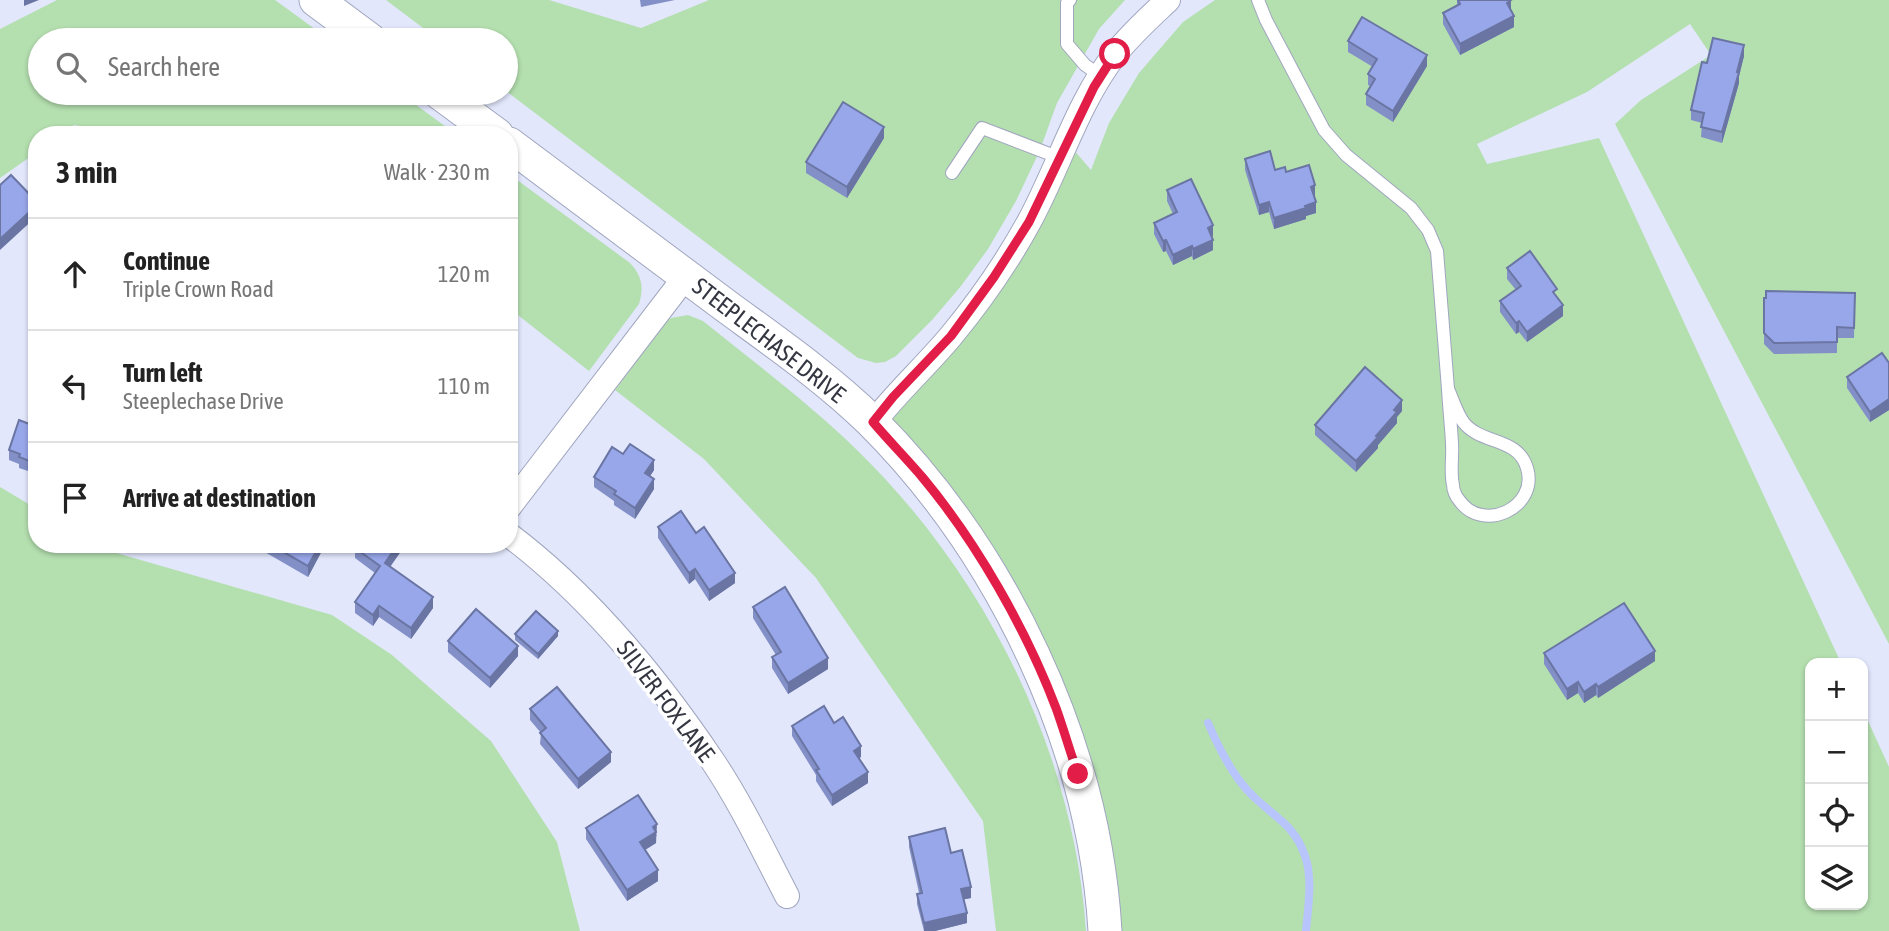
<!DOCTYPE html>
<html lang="en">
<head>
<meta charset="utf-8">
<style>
  body { margin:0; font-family:"Asap Condensed",sans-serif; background:#f2f2f2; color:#222 }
  .controls { position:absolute; right:21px; bottom:21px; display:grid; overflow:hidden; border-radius:14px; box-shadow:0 2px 5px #0004 }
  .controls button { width:63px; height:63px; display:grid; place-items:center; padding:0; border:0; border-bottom:2px solid #e0e0e0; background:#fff; color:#222; font:35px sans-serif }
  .stop { position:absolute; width:21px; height:21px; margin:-16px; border:5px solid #e11d48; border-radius:50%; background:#fff }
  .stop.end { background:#e11d48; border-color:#fff; box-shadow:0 2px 7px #0008 }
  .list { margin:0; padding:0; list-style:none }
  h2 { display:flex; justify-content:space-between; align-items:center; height:91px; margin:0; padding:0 28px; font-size:30px }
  h2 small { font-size:23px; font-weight:400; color:#767676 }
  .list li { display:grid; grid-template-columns:46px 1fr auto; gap:21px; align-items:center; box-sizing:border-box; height:112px; padding:0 28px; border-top:2px solid #e0e0e0 }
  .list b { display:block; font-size:26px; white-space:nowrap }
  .list p { margin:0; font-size:23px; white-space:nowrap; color:#767676 }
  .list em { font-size:23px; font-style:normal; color:#767676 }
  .icon { flex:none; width:38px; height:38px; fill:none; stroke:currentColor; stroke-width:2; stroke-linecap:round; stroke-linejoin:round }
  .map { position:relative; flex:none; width:1889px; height:931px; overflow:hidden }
  .search { position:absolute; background:#fff; box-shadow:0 2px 5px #0004; left:28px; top:28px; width:490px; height:77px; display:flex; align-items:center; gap:18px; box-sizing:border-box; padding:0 24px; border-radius:38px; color:#767676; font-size:26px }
  .panel { position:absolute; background:#fff; box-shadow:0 2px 5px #0004; left:28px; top:126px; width:490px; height:427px; border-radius:28px }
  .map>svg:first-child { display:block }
  .green { fill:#b4dfaf }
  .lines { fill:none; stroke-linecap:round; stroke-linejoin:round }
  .stream { stroke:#b8c5fc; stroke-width:8 }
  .lane-casing { stroke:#a0a6be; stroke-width:14 }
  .street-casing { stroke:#a0a6be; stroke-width:26 }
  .secondary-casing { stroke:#a0a6be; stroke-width:35 }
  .lane { stroke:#fff; stroke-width:12 }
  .street { stroke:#fff; stroke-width:24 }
  .secondary { stroke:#fff; stroke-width:33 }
  .wall { fill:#8390c8 }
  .shaded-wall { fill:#6a75a3 }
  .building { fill:#98a7e9; stroke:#6a75a3; stroke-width:2 }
  .route { stroke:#e11d48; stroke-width:9 }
  .labels { text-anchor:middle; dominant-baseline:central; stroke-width:7; stroke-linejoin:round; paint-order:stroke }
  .street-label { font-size:24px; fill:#343741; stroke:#fff }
</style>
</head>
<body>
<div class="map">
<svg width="1889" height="931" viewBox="0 0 1889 931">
  <rect width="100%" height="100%" fill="#e2e7fc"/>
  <g class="green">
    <path d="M57,0H275L330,40H40V93H400L457,135H133L74,125L60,135H37V152L0,178V29Z"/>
    <path d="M386,0H549L641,28L709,0H1125L1099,29L1057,103L1040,150L1016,201L988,249L961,286L932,320L896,356L885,362L876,363L858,358L506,91V40H439Z"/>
    <path d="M1215,0H1889V644L1615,124L1641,100L1711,55L1690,24L1587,92L1477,144L1487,164L1599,138L1841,663H1810V905H1863V710L1889,767V931H1105L1026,639L873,423L951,336L1067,142L1091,170L1109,123L1139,73L1183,22Z"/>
    <path d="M509,174L630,263C642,276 644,287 639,304L589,371L509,308Z"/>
    <path d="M688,315L703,321C755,363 810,404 858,451C986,576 1074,751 1086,931H996L983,821L816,578L704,459L615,390L666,322L671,318Z"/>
    <path d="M0,487L37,509V544H96L106,550L332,615L392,655L491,741L557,842L580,931H0Z"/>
  </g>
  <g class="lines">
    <path class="stream" d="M1208,723C1219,748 1233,777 1253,796C1274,817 1295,825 1305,856C1313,878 1308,908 1306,931"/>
    <g class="lane-casing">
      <g id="lane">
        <path d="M1070,0L1067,3V44L1085,65L1101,76"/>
        <path d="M1258,0L1266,20L1324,130L1346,155L1411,208L1428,230L1437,251L1448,389"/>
        <path d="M952,173L982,128L1060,158"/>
        <path d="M1448,389C1453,400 1457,414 1464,423C1482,445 1518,437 1527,468C1539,508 1482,534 1459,500C1456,497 1453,490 1453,485C1450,472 1453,456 1452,443C1451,425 1449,407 1448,389Z"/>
      </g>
    </g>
    <g class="street-casing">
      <g id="street">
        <path d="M873,423C897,392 926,366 951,336C980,301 1007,262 1029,222C1059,167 1077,103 1116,53C1132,33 1150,17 1168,0"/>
        <path d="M509,507L686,276"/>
        <path d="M509,535C590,596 656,677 712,760C741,803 763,850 787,896"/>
      </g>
    </g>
    <g class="secondary-casing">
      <g id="secondary">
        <path d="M316,0L370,40"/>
        <path d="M440,93L497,135"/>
        <path d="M509,144C582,198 654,252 726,306C775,342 827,378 871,421C1003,553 1094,744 1105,931"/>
      </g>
    </g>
    <use href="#lane" class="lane"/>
    <use href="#street" class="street"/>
    <use href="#secondary" class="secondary"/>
  </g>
  <g class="wall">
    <path d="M640,0H675L641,7Z"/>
    <path d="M1457,0L1511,11L1514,27L1460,55L1443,24V13L1457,5Z"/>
    <path d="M1348,41L1427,66L1393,122L1366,105V94L1370,86L1368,85V74L1373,67L1348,52Z"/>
    <path d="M1744,56L1739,76V83L1722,143L1701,137L1702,123L1691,120V110L1707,63Z"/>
    <path d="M884,138L847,198L806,173V162Z"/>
    <path d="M1245,159L1275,170L1286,172L1315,196H1314L1316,213L1306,216V219L1274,229L1269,212L1259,215L1245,170Z"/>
    <path d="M1167,190L1213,236H1212L1213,250L1193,260L1192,256L1173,265L1166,251L1163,252L1154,234V223L1173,214L1167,201Z"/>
    <path d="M1507,268L1557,297L1563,316L1527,342L1519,332L1516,334L1500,312V301L1516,290L1507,279Z"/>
    <path d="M1855,293L1854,338H1837V353L1774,354L1764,344V298Z"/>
    <path d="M1889,363V410L1870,422L1847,388V377Z"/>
    <path d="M1402,411L1397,417V423L1378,445V448L1356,472L1315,435V425Z"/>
    <path d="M37,427V474L19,468V464L9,460V450Z"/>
    <path d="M623,454L654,470L650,476L654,489L635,519L614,505V501L594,487V477Z"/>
    <path d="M658,527L696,533L735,583L709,601L695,579L689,584L658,538Z"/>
    <path d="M251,544H325V545L308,577Z"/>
    <path d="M357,544H406L390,567L433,608L411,639L379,617L373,626L355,613V602L375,573L355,558V548Z"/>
    <path d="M753,607L828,669L788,694L772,668V657L776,655L753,618Z"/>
    <path d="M515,634L558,636L538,659L515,640Z"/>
    <path d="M448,641L518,656L490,688L448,652Z"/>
    <path d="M1544,653L1655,661L1598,698L1596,695L1584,703L1578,693L1567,700L1544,664Z"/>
    <path d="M530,709L611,762L578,789L540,744L541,733L530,720Z"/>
    <path d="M834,723L861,757L859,758L868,783L832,806L816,781V775L792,736V726Z"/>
    <path d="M586,828L657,835L656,836V843L645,850L658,881L627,901L586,839Z"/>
    <path d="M909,837L951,853L971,898L964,899L967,923L935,931H924L917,904V894L919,893L909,847Z"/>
  </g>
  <g class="shaded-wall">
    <path d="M24,0H39L24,6Z"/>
    <path d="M1511,0V11L1507,3Z"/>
    <path d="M1514,16V27L1460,55V44Z"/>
    <path d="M1744,45V56L1739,76V83L1722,143V132Z"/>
    <path d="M1427,55V66L1393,122V111Z"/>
    <path d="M884,127V138L847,198V187Z"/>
    <path d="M1315,185V196L1311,197V187Z"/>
    <path d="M1269,202V212L1259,215V205Z"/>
    <path d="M1316,202V213L1306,216V219L1274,229V218Z"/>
    <path d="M37,205V216L0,250V239Z"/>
    <path d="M1213,225V236L1208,238V228Z"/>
    <path d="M1166,240V251L1163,252V241Z"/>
    <path d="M1213,240V250L1193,260V249Z"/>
    <path d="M1192,246V256L1173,265V255Z"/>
    <path d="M1563,305V316L1527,342V332Z"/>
    <path d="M1519,321V332L1516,334V323Z"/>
    <path d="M1889,399V410L1870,422V412Z"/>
    <path d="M1402,400V411L1397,417V423L1378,445V448L1356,472V461L1376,436L1394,410Z"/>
    <path d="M654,460V470L645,484V473Z"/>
    <path d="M654,479V489L635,519V508Z"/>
    <path d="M320,544L325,545L308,577V566Z"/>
    <path d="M398,544H406L385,574V563Z"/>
    <path d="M695,569V579L689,584V573Z"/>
    <path d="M735,573V583L709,601V590Z"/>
    <path d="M433,597V608L411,639V628Z"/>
    <path d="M379,606V617L373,626V615Z"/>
    <path d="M558,631V636L538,659V654Z"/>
    <path d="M518,646V656L490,688V678Z"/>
    <path d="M1655,651V661L1598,698V687Z"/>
    <path d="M828,658V669L788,694V683Z"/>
    <path d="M1578,682V693L1567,700V689Z"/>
    <path d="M1596,684V695L1584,703V692Z"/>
    <path d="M861,746V757L854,761V751Z"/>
    <path d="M611,752V762L578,789V779Z"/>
    <path d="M868,772V783L832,806V795Z"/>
    <path d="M657,824L656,843L640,853V842L653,827Z"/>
    <path d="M658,870V881L627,901V890Z"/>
    <path d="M971,887V898L961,900V889Z"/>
    <path d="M967,913V923L935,931H924V923Z"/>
  </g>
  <g class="building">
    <path d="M1458,0H1511L1507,3L1514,16L1460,44L1443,13L1460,4Z"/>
    <path d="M1362,17L1427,55L1393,111L1366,94L1375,79L1368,74L1377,59L1348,41Z"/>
    <path d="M1713,38L1744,45L1737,72H1739L1722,132L1701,127L1704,113L1691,110L1702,62L1707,63Z"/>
    <path d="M843,102L884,127L847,187L806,162Z"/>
    <path d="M1270,151L1275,170L1285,167L1286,172L1309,165L1315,185L1311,187L1316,202L1305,206L1306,208L1274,218L1269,202L1259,205L1245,159Z"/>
    <path d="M11,175L37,202V205L0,239V185Z"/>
    <path d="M1191,179L1213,225L1208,228L1213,240L1193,249L1192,246L1173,255L1166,240L1163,241L1154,223L1177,212L1167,190Z"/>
    <path d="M1530,251L1557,289L1553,292L1563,305L1527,332L1519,321L1516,323L1500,301L1521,286L1507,268Z"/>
    <path d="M1766,291L1855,293L1854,328L1837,327V342L1774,343L1764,333V298H1766Z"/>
    <path d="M1882,353L1889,363V399L1870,412L1847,377Z"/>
    <path d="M1365,367L1402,400L1394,410L1397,412L1376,436L1378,437L1356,461L1315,425Z"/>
    <path d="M19,420L37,427V464L19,457L20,454L9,450Z"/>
    <path d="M630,444L654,460L645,473L654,479L635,508L614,494L616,491L594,477L612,447L623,454Z"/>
    <path d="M681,511L696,533L704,527L735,573L709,590L695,569L689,573L658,527Z"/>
    <path d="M270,544H320L308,566Z"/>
    <path d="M357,544H398L385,563L433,597L411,628L379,606L373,615L355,602L380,566L355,548Z"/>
    <path d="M785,587L828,658L788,683L772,657L781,652L753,607Z"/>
    <path d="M1624,603L1655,651L1598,687L1596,684L1584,692L1578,682L1567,689L1544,653Z"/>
    <path d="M476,609L518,646L490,678L448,641Z"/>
    <path d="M536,611L558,631L538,654L515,634Z"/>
    <path d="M557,687L611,752L578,779L540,733L546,728L530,709Z"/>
    <path d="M824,706L834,723L843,717L861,746L854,751L868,772L832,795L816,770L819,769L792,726Z"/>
    <path d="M638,795L657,824L653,827L656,832L640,842L658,870L627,890L586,828Z"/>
    <path d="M945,828L951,853L962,850L971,887L961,889L967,913L924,923L917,894L922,893L909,837Z"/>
  </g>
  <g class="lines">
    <path class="route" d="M1078,774C1070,752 1064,730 1056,708C1026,629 977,543 923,478C907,459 889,441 873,422L893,397L951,336L994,277L1029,222L1094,87L1115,54"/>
  </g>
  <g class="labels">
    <g class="street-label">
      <text transform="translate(769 340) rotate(38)">STEEPLECHASE DRIVE</text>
      <text transform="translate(666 701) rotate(53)">SILVER FOX LANE</text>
    </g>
  </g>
</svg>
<div class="controls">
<button>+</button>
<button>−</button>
<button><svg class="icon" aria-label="locate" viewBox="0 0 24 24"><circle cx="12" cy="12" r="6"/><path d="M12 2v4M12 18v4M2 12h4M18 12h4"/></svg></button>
<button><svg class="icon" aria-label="layers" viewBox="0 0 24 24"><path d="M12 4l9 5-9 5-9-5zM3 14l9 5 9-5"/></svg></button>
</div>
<div class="stop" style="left:1115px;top:54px"></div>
<div class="stop end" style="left:1078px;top:774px"></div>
<div class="search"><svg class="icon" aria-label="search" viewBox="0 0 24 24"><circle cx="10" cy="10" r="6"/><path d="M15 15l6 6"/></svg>Search here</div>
<section class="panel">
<h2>3 min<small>Walk · 230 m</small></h2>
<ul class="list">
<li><svg class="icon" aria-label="ahead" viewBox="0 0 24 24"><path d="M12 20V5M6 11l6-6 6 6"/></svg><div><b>Continue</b><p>Triple Crown Road</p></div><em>120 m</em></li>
<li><svg class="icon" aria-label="left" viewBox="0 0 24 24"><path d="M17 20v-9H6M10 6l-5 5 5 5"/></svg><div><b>Turn left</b><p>Steeplechase Drive</p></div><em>110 m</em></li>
<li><svg class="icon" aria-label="arrive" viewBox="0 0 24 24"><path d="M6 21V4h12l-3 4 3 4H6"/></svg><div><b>Arrive at destination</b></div></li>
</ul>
</section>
</div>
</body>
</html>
